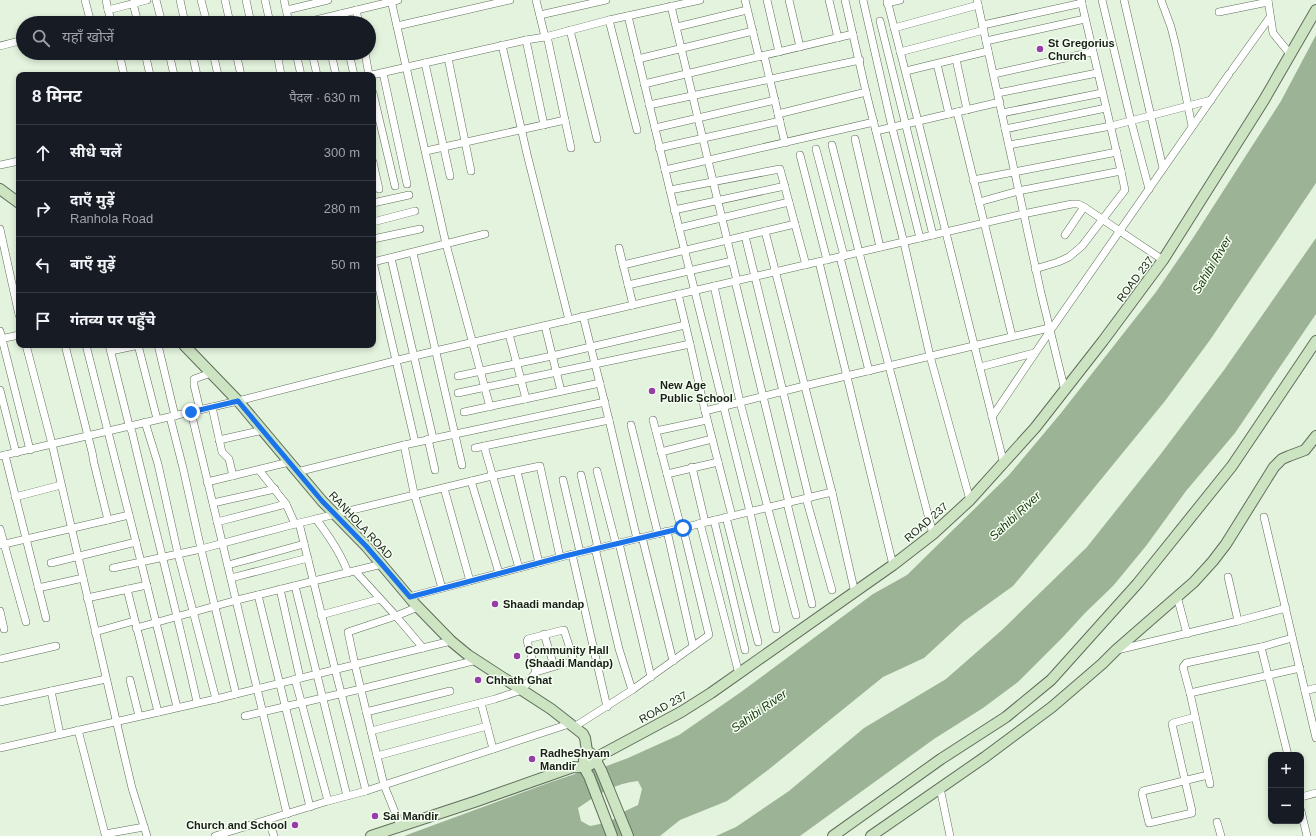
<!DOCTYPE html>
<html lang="hi">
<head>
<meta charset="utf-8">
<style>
  body { margin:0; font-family:Arial,"Noto Sans Devanagari",sans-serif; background:#20242c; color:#f1f3f6 }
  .controls { position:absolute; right:12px; bottom:12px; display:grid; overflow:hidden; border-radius:8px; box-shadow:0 2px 6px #0003 }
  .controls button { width:36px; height:36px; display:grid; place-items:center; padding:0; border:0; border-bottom:1px solid #363941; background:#171b24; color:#f1f3f6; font:20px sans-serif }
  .stop { position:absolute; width:12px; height:12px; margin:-9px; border:3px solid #1a73e8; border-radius:50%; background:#fff }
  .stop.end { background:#1a73e8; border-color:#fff; box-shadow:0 1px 4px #0008 }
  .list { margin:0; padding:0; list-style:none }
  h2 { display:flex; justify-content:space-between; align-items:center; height:52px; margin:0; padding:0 16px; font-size:17px }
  h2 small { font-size:13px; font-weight:400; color:#9ea1a6 }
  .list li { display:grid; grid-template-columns:26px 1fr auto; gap:12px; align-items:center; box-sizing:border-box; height:56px; padding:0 16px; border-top:1px solid #363941 }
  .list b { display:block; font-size:15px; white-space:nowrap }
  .list p { margin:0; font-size:13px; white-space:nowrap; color:#9ea1a6 }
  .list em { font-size:13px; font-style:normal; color:#9ea1a6 }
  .icon { flex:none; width:22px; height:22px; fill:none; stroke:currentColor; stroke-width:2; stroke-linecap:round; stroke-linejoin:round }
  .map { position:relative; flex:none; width:1316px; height:836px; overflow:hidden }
  .search { position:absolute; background:#171b24; box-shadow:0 2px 6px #0003; left:16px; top:16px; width:360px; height:44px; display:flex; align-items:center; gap:10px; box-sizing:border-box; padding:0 14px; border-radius:22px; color:#9ea1a6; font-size:15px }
  .panel { position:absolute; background:#171b24; box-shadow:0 2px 6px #0003; left:16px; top:72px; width:360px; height:276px; border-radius:8px }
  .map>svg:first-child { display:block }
  .water { fill:#9db396; fill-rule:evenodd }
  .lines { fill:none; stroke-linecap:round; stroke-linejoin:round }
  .street-casing { stroke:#606e5b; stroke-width:8 }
  .secondary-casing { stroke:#606e5b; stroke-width:12 }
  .street { stroke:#fff; stroke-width:7 }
  .secondary { stroke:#cde4c3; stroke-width:10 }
  .route { stroke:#1a73e8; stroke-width:5 }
  .poi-dot { fill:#963da8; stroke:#f4fef1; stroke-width:1.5 }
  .labels { text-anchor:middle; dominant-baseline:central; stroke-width:3; stroke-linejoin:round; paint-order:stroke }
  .poi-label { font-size:11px; font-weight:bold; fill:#191f17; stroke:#f4fef1; text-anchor:start }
  .street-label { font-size:11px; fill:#191f17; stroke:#f4fef1 }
  .water-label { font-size:12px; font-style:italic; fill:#163408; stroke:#f4fef1 }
</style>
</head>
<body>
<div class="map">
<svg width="1316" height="836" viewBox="0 0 1316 836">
  <rect width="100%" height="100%" fill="#e3f3dd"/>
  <g class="water">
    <path d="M1316,35V183L1210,340L1165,401L1063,526L1013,586L963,622L924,658L883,677L768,770L727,801L680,820L660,836H404L551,782L584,771L604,767L628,758L679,735L741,692L873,594L907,575L1009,475L1061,413L1156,292L1193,238L1281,101ZM638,781L642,789L638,805L623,812L610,822L590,826L581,821L578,808C597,795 615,783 638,781Z"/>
    <path d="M1316,238V314L1235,433L1186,491L1146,546L1113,586L1085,613L1063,637L1018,682L983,708L934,739L800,836H716L736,827L789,791L864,728L946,679L1002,630L1087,547L1160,455L1224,370Z"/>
  </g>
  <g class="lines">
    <g class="street-casing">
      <g id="street">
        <path d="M85,0L91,23"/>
        <path d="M106,0L108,10"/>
        <path d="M156,0L162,23"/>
        <path d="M180,0L185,23"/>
        <path d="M201,0L207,23"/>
        <path d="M225,0L230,23"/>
        <path d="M246,0L251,23"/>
        <path d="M265,0L270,23"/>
        <path d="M284,0L289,23"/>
        <path d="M391,0L446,244L490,407"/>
        <path d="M536,0L545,37"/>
        <path d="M745,0L759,57"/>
        <path d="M767,0L779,52"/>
        <path d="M789,0L800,47"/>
        <path d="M829,0L838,38"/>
        <path d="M845,0L866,92L904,243L930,356L970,500"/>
        <path d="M863,0L892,127L920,238"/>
        <path d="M887,0L918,121L1004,464"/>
        <path d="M977,0L1041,293L1065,391"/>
        <path d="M1102,0L1131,121L1149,189"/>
        <path d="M1124,0L1163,168"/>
        <path d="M1161,0L1171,27L1176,47L1192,126"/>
        <path d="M1268,0L1273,33L1290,54"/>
        <path d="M133,3L138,23"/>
        <path d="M887,3L900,0"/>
        <path d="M671,6L737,281"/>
        <path d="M287,10L328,0"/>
        <path d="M356,10L359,23"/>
        <path d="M1219,12L1268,2"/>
        <path d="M341,14L343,23"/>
        <path d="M540,15L606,0"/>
        <path d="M628,16L679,228L750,512L776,629"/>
        <path d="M609,20L637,130"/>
        <path d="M880,21L933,235"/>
        <path d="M97,23L111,20"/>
        <path d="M112,23L108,10L147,0"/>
        <path d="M303,23L398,0"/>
        <path d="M983,25L1082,3"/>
        <path d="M397,26L510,0"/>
        <path d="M677,27L747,10"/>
        <path d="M894,28L978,5"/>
        <path d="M570,30L597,139"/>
        <path d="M547,36L571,148"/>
        <path d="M526,40L544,125"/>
        <path d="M986,41L1085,19"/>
        <path d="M502,45L527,154L569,320"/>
        <path d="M0,46L23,40"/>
        <path d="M900,52L984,30"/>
        <path d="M119,53L124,75"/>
        <path d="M145,53L150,75"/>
        <path d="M169,53L174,75"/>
        <path d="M192,53L197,75"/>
        <path d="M213,53L218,75"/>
        <path d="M236,53L241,75"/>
        <path d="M277,53L281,75"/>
        <path d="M296,53L301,75"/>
        <path d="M312,53L317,75"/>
        <path d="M331,53L336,75"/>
        <path d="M349,53L354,75"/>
        <path d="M365,53L369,75"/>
        <path d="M764,55L785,143"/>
        <path d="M448,58L471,171"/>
        <path d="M638,59L753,31"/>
        <path d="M956,59L967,110"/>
        <path d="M425,63L450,176"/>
        <path d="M937,64L949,114"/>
        <path d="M1232,70L1270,17"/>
        <path d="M906,71L988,51"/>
        <path d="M383,73L407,184"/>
        <path d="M994,74L1092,52"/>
        <path d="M372,75L526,40L545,37L609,20L700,0"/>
        <path d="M644,84L853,34"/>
        <path d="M373,93L395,186"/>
        <path d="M998,93L1097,73"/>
        <path d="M649,105L860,60"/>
        <path d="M957,112L1012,336"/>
        <path d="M1002,113L1102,93"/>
        <path d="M778,114L866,92"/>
        <path d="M655,128L775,100"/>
        <path d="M1005,129L1106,108"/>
        <path d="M876,131L1000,102"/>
        <path d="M855,139L880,247"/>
        <path d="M832,145L859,252L933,534"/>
        <path d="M1009,145L1111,126L1211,100"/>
        <path d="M659,148L780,121"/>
        <path d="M816,149L844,256"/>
        <path d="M426,151L565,120"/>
        <path d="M800,155L827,260"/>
        <path d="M373,162L379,189"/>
        <path d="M0,165L19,161"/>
        <path d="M665,170L874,122"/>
        <path d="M973,180L1117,152"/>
        <path d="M670,190L780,169L806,265"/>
        <path d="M979,202L1018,191L1121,171"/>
        <path d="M373,203L409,195"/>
        <path d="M674,210L785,186"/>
        <path d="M373,222L415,211"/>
        <path d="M679,228L789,202"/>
        <path d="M0,229L19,315"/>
        <path d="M765,231L832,492"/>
        <path d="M1065,235L1084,207"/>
        <path d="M745,236L809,498"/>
        <path d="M373,239L420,229"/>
        <path d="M619,248L633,305"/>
        <path d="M413,253L462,465"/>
        <path d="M840,257L869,371"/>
        <path d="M391,258L433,438"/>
        <path d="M373,262L415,442"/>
        <path d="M373,262L485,234"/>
        <path d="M819,262L893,565"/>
        <path d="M623,265L795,224"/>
        <path d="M1035,269L1058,262L1069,257L1082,246L1125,190L1121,171L1081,0"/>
        <path d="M735,281L789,503"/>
        <path d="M628,285L732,261"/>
        <path d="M714,286L740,402L796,615"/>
        <path d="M678,294L690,344L705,411L732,516"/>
        <path d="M583,316L609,420L637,539"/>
        <path d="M545,326L561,391"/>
        <path d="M0,331L30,450"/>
        <path d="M509,334L526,399"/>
        <path d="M0,339L19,335"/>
        <path d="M26,345L52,444L123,750L132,788L147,836"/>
        <path d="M65,345L92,452L94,463L108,520"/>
        <path d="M86,345L141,562L177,707"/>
        <path d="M109,345L129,425L132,432C153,522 177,612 197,702"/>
        <path d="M138,345L157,419"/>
        <path d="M158,345L175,416"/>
        <path d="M111,351L139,345"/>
        <path d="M980,367L1034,353"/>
        <path d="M458,376L552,356L685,325"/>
        <path d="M0,390L16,453"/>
        <path d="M458,393L690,344"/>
        <path d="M212,407L222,452L229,459L233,476"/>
        <path d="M200,410L194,385V379L211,373"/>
        <path d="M705,411L804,386L1049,328"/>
        <path d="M191,412L287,814"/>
        <path d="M464,412L600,383"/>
        <path d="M170,417L183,468L201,549L236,694"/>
        <path d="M992,417L1050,331L1229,74"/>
        <path d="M653,420L681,528"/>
        <path d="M145,422L158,464L178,554L216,699"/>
        <path d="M631,425L658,534"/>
        <path d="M656,431L707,420"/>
        <path d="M428,439L435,470"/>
        <path d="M219,440L263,430"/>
        <path d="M404,445L414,493L442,588"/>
        <path d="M484,446L519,568"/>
        <path d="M475,448L609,420"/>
        <path d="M661,452L712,439"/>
        <path d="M5,455L46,618"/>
        <path d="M0,456L238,401L414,356L1023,214L1072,204H1078L1084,207L1163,260"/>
        <path d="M692,467L705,522"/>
        <path d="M259,470L286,504L295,524"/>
        <path d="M517,471L539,563"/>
        <path d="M597,471L616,544"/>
        <path d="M297,472L404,445L605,402"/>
        <path d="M667,474L718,462"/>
        <path d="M581,475L598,548"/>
        <path d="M563,480L580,552"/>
        <path d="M471,481L499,573"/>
        <path d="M207,482L289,462"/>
        <path d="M444,488L470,581"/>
        <path d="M15,497L61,485"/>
        <path d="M806,498L832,590"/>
        <path d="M213,503L275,489"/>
        <path d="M787,503L812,604"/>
        <path d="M726,517L758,642"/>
        <path d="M1264,517L1316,738"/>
        <path d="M316,519C329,536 341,553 348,573"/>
        <path d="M714,520L745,650"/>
        <path d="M217,522L286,504"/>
        <path d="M299,523L335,669L366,791"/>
        <path d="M700,523L739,674"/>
        <path d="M0,529L26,622"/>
        <path d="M667,531L693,646"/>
        <path d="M642,537L673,661"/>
        <path d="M619,543L651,677"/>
        <path d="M0,545L129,515"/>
        <path d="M595,548L619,649L632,690"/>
        <path d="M572,554L607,707"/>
        <path d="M51,563L136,542"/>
        <path d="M228,565L304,544"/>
        <path d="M113,568L201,549L299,523L492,476L540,466L560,557"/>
        <path d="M355,571L396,616L423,648"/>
        <path d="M1228,577L1238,621"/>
        <path d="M231,578L308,558"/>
        <path d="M295,586L347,796"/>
        <path d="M38,588L83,578"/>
        <path d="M127,589L158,712"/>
        <path d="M280,589L300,678"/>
        <path d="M258,595L310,807"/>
        <path d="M1177,596L1187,634"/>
        <path d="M409,597L565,556L832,492L855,593"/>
        <path d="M87,598L147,585"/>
        <path d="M0,611L4,629"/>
        <path d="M321,615L380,599"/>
        <path d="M136,628L237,600L382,564"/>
        <path d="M95,632L134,621"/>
        <path d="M544,634L554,666"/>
        <path d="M1261,647L1288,755"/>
        <path d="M1117,650L1238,621L1286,608"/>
        <path d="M0,659L56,646"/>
        <path d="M295,679L328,801"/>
        <path d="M130,680L139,716"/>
        <path d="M51,691L60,734"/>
        <path d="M1305,691L1316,688"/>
        <path d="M1190,693L1300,668"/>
        <path d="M0,702L106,679"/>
        <path d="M481,703L493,749"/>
        <path d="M366,712L450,691"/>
        <path d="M245,716L361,689L477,660"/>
        <path d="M1195,717L1173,723L1172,724L1192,811V813L1149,823L1142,794L1143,791C1165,786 1186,780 1208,775"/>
        <path d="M574,727L632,690L709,635L683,528"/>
        <path d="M78,730L105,834L144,827"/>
        <path d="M371,731L495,699L522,690L536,672L573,661V658L564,630H563L528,639L527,641L536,672"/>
        <path d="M0,748L216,699L451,641"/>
        <path d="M377,756L487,726"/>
        <path d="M1210,784L1190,693L1183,667L1186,663L1261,647L1292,638"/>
        <path d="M940,788L950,836"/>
        <path d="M1301,797L1316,793"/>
        <path d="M1301,811L1307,836"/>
        <path d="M268,820L274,836"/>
        <path d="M1217,822L1221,836"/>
        <path d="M401,827L384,785L355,665L348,632L396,616L418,607"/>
        <path d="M215,836L328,801L366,791L569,724"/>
      </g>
    </g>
    <g class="secondary-casing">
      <g id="secondary">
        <path d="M0,189L19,203"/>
        <path d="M184,345L238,401L322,501L366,546L414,603L451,641L468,655L551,709L583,734L585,738L587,751"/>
        <path d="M371,836L477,801L573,767C584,768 594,766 599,756L681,712L711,693L893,565L933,534L970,500L1035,428L1103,341L1163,260L1264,100L1316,10"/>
        <path d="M612,836L589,776C583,767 582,761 587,751L593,755L601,770L628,836"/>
        <path d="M833,836L941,759L1006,717L1051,680L1138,583L1232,466L1316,341"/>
        <path d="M871,836L985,757L1052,707L1102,664L1116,650L1194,582L1213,561L1226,544L1274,467L1282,459L1289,456L1305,450L1316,436"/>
      </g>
    </g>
    <use href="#street" class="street"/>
    <use href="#secondary" class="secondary"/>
  </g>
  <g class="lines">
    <path class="route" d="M191,412L238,401L322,501L366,546L410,597L565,556L683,528"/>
  </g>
  <g class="poi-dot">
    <circle cx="1040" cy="49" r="4"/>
    <circle cx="652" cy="391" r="4"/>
    <circle cx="495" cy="604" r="4"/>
    <circle cx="517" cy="656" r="4"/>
    <circle cx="478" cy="680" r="4"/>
    <circle cx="532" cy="759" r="4"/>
    <circle cx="375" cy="816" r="4"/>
    <circle cx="295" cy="825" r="4"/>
  </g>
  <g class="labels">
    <g class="poi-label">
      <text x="1048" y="43">St Gregorius<tspan x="1048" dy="13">Church</tspan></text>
      <text x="660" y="385">New Age<tspan x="660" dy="13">Public School</tspan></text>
      <text x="503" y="604">Shaadi mandap</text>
      <text x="525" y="650">Community Hall<tspan x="525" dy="13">(Shaadi Mandap)</tspan></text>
      <text x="486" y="680">Chhath Ghat</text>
      <text x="540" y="753">RadheShyam<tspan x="540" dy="13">Mandir</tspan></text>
      <text x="383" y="816">Sai Mandir</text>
      <text x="287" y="825" text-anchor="end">Church and School</text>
    </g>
    <g class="street-label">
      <text transform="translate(1135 279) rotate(-53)">ROAD 237</text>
      <text transform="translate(926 522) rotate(-41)">ROAD 237</text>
      <text transform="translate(361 525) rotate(47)">RANHOLA ROAD</text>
      <text transform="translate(663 707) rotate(-29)">ROAD 237</text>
    </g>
    <g class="water-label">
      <text transform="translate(1212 265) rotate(-59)">Sahibi River</text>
      <text transform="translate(1015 516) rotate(-43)">Sahibi River</text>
      <text transform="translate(759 711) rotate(-35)">Sahibi River</text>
    </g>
  </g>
</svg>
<div class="controls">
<button>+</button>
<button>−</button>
</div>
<div class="stop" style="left:683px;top:528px"></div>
<div class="stop end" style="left:191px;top:412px"></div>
<div class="search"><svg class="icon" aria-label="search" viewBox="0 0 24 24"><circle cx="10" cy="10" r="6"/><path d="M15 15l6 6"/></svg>यहाँ खोजें</div>
<section class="panel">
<h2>8 मिनट<small>पैदल · 630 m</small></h2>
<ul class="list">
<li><svg class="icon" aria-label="ahead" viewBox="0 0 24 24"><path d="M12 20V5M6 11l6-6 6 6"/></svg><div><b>सीधे चलें</b></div><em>300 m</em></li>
<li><svg class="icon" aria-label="right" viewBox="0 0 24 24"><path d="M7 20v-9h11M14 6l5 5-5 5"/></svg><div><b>दाएँ मुड़ें</b><p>Ranhola Road</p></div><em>280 m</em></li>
<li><svg class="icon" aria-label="left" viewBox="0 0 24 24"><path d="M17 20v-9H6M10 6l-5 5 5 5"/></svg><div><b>बाएँ मुड़ें</b></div><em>50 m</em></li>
<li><svg class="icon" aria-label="arrive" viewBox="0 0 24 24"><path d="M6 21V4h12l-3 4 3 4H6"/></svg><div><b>गंतव्य पर पहुँचे</b></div></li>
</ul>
</section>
</div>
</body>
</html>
